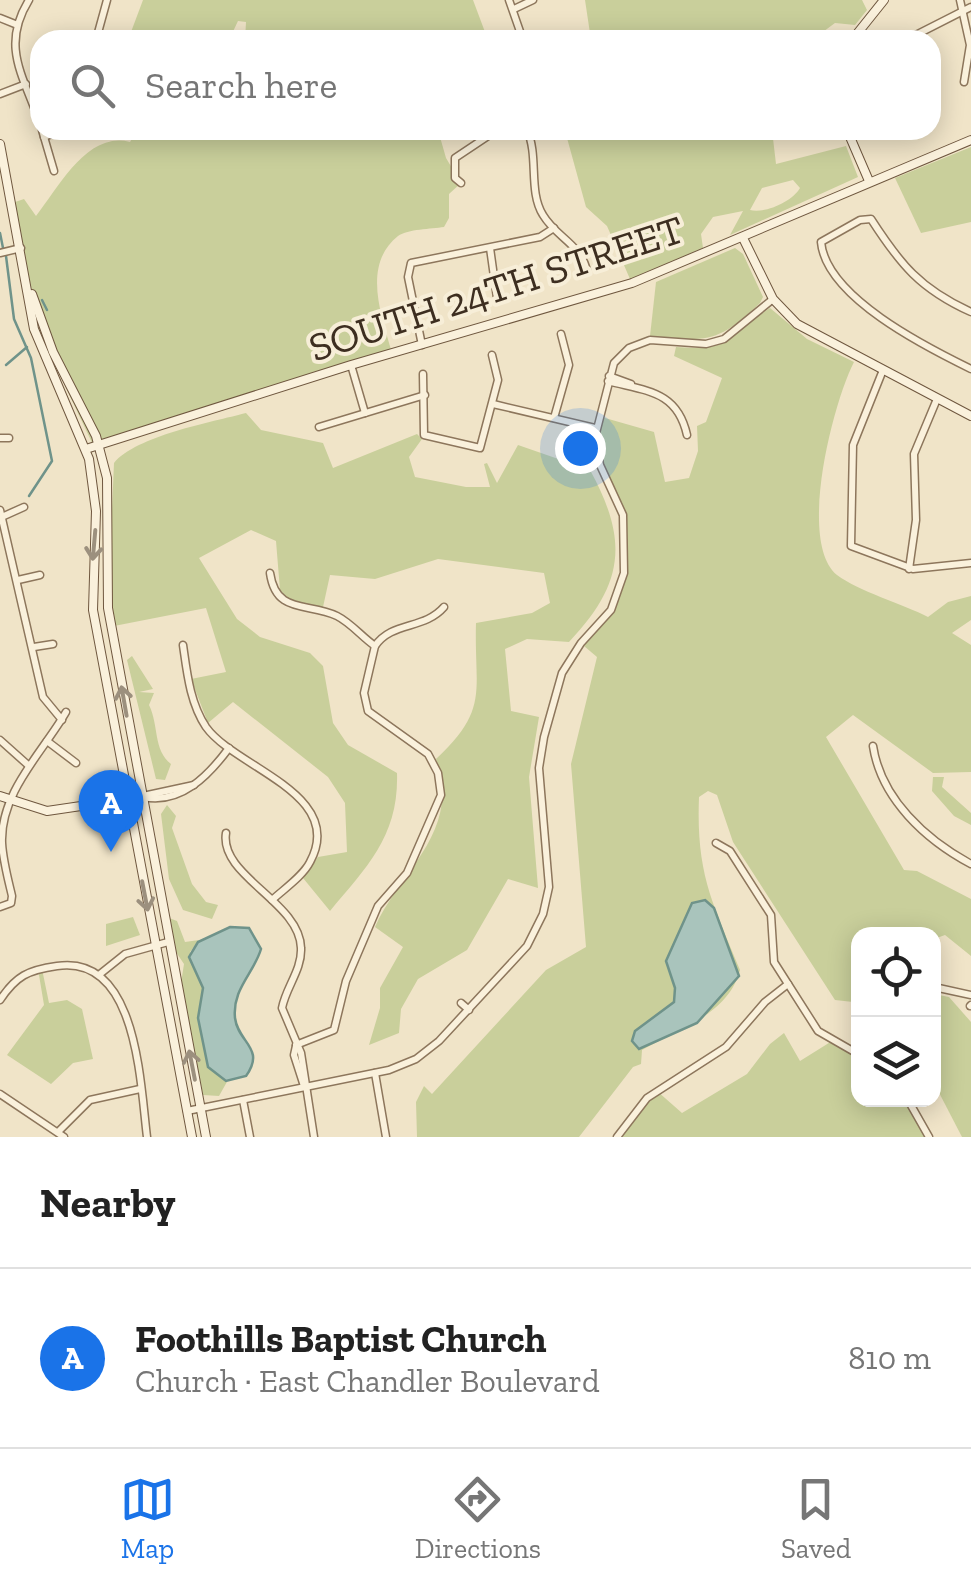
<!DOCTYPE html>
<html lang="en">
<head>
<meta charset="utf-8">
<style>
  body { margin:0; font-family:"Zilla Slab",serif; background:#f6f6f6; color:#222 }
  .controls { position:absolute; right:30px; bottom:30px; display:grid; overflow:hidden; border-radius:20px; box-shadow:0 5px 25px #0003 }
  .controls button { width:90px; height:90px; display:grid; place-items:center; padding:0; border:0; border-bottom:2px solid #e0e0e0; background:#fff; color:#222; font:50px sans-serif }
  .you { position:absolute; left:580px; top:448px; width:35px; height:35px; margin:-25px; border:8px solid #fff; border-radius:50%; background:#1a73e8; box-shadow:0 0 0 15px #1a73e833 }
  .badge { display:grid; place-items:center; width:65px; height:65px; border-radius:50%; background:#1a73e8; color:#fff; font-size:32px; font-weight:700 }
  .pin { position:absolute; translate:-50% -82px; filter:drop-shadow(0 2px 5px #0008) }
  .pin::after { content:''; position:absolute; top:52px; width:35px; height:30px; background:inherit; clip-path:polygon(0 0,100% 0,50% 100%) }
  .list { margin:0; padding:0; list-style:none }
  h2 { display:flex; justify-content:space-between; align-items:center; height:130px; margin:0; padding:0 40px; font-size:42px }
  h2 small { font-size:32px; font-weight:400; color:#767676 }
  .list li { display:grid; grid-template-columns:65px 1fr auto; gap:30px; align-items:center; box-sizing:border-box; height:180px; padding:0 40px; border-top:2px solid #e0e0e0 }
  .list b { display:block; font-size:38px; white-space:nowrap }
  .list p { margin:0; font-size:32px; white-space:nowrap; color:#767676 }
  .list em { font-size:32px; font-style:normal; color:#767676 }
  .icon { flex:none; width:55px; height:55px; fill:none; stroke:currentColor; stroke-width:2; stroke-linecap:round; stroke-linejoin:round }
  .map { position:relative; flex:none; width:971px; height:1137px; overflow:hidden }
  .search { position:absolute; background:#fff; box-shadow:0 5px 25px #0003; left:30px; right:30px; top:30px; height:110px; display:flex; align-items:center; gap:25px; box-sizing:border-box; padding:0 35px; border-radius:30px; color:#767676; font-size:38px }
  .sheet { height:310px; background:#fff }
  nav { display:flex; justify-content:space-around; align-items:center; box-sizing:border-box; height:140px; border-top:2px solid #e0e0e0; background:#fff; font-size:28px; color:#767676 }
  nav a { display:grid; justify-items:center; gap:5px }
  nav .on { color:#1a73e8 }
  .map>svg:first-child { display:block }
  .green { fill:#c9cf9b; fill-rule:evenodd }
  .water { fill:#a9c4bc; stroke:#6f938a; stroke-width:2.5 }
  .lines { fill:none; stroke-linecap:round; stroke-linejoin:round }
  .stream { stroke:#6f938a; stroke-width:2.5 }
  .street-casing { stroke:#8d765c; stroke-width:9 }
  .secondary-casing { stroke:#6f573f; stroke-width:10 }
  .street { stroke:#faf1dc; stroke-width:6 }
  .secondary { stroke:#faf1dc; stroke-width:8 }
  .oneway { stroke:#9c907e }
  .labels { text-anchor:middle; dominant-baseline:central; stroke-width:8; stroke-linejoin:round; paint-order:stroke }
  .street-label { font-size:40px; fill:#3d2e20; stroke:#f7eed8 }
</style>
</head>
<body>
<div class="map">
<svg width="971" height="1137" viewBox="0 0 971 1137">
  <rect width="100%" height="100%" fill="#f0e4c8"/>
  <g class="green">
    <path d="M143,0H473L488,40H245L246,22L238,21L229,40H128Z"/>
    <path d="M585,0H862L867,10L855,25L835,23L812,40H591Z"/>
    <path d="M137,130H438L446,158L461,183L449,194V218L444,227C431,229 408,229 398,236C362,265 381,314 392,353L94,447L43,339L12,203L24,199L36,216C59,187 87,131 130,142Z"/>
    <path d="M569,130H772L776,164L846,146L858,177L730,235L743,211L713,217L701,234L703,248L630,279L607,226L586,207L567,138ZM793,180L800,188C792,202 764,214 750,210L762,188Z"/>
    <path d="M971,147V222L921,233L895,178Z"/>
    <path d="M735,248L743,254L763,297L760,303C718,343 707,342 650,336L656,282Z"/>
    <path d="M770,308L807,339L854,362C833,403 797,542 837,575C858,591 903,604 928,617L948,602L971,596V620L952,633L971,645V772L933,773L853,715L826,737L904,870L917,871L971,899V956L945,935L934,939V934H858V996L853,1002L835,1000L733,842L717,795L708,791L699,797C696,873 712,902 740,970C729,1014 677,1030 642,1050L641,1064L633,1067L579,1137H417L416,1102L424,1086L432,1094L546,970L586,947L571,764L597,657L584,646L622,586L623,515L595,448L598,416L654,432L665,482L689,478L698,451L697,426L706,422L722,378L674,356L676,347C731,352 730,333 770,308Z"/>
    <path d="M246,413L261,430L323,443L333,468L417,434L422,439L409,457L415,477L466,487H490L484,464L487,463L497,483L518,445L590,470C629,541 624,584 569,642L527,639L505,649L511,711L539,717L529,777L538,888L508,879L467,950L418,979L401,1009L399,1033L369,1045L380,1008V988L403,947L375,927C401,869 462,832 436,759C490,709 474,691 476,623L532,613L550,603L544,573L438,559L375,579L330,575L323,607L290,601L280,590L276,541L251,530L199,558L237,619L260,637L310,653L323,666L333,723L348,745L397,773C399,835 368,866 330,911L303,878L318,857L347,852L345,803L328,777L233,702L208,723L191,679L226,672L206,608L114,626L109,579L114,463C136,436 212,422 246,413Z"/>
    <path d="M132,656L153,689L139,692L154,693L149,705C159,725 153,750 171,764L165,780L156,779L127,660Z"/>
    <path d="M933,777H944L942,787L971,813V825L954,816L932,791Z"/>
    <path d="M167,805L176,816L172,828L192,884L206,902L218,905L212,919L183,910L169,879L161,814Z"/>
    <path d="M133,917L140,935L106,946V924Z"/>
    <path d="M169,918L177,921L185,942L199,940L190,952L203,988L198,1018L208,1067L228,1080L219,1096L203,1095L181,983L184,964L176,952Z"/>
    <path d="M38,969H42L49,1003L67,1000L82,1009L93,1059L73,1063L51,1084L7,1055L44,1005Z"/>
    <path d="M934,994L949,997L971,1022V1137H962L934,1083Z"/>
    <path d="M784,1033L800,1061L832,1041L858,1054V1100H908L929,1137H617L657,1091L682,1113L747,1074L770,1044Z"/>
  </g>
  <g class="water">
    <path d="M705,900L714,908L739,976L697,1023L639,1049L632,1041L635,1031L674,1002L675,988L666,961L692,903Z"/>
    <path d="M230,927L249,928L261,949C254,973 232,989 235,1018C238,1043 266,1048 246,1076L226,1081L208,1067L198,1018L203,988L189,957L198,942Z"/>
  </g>
  <g class="lines">
    <g class="stream">
      <path d="M0,233L3,248"/>
      <path d="M6,256L14,319L31,358L52,461L29,496"/>
      <path d="M42,300L47,310"/>
      <path d="M6,365L27,347"/>
    </g>
    <g class="street-casing">
      <g id="street">
        <path d="M29,0C0,47 24,76 40,124"/>
        <path d="M509,0L523,40"/>
        <path d="M960,0L970,45L964,82"/>
        <path d="M514,9L533,0"/>
        <path d="M0,18L15,24"/>
        <path d="M96,40L107,0"/>
        <path d="M906,40L971,7"/>
        <path d="M0,94L26,84"/>
        <path d="M42,130L54,171"/>
        <path d="M527,130C539,156 528,191 543,215C556,237 580,244 587,270"/>
        <path d="M905,130V131"/>
        <path d="M44,137L61,130"/>
        <path d="M461,183L455,178V158L497,130"/>
        <path d="M490,248L497,298"/>
        <path d="M0,253L21,248"/>
        <path d="M971,312C920,289 900,264 871,219L860,220L821,242C826,297 926,347 971,369"/>
        <path d="M422,345L408,277L411,263L540,237L554,228"/>
        <path d="M351,365L365,413"/>
        <path d="M883,370L853,445L851,546L913,569L971,563"/>
        <path d="M423,374L424,435L480,448L498,380L492,355"/>
        <path d="M609,376L631,384"/>
        <path d="M608,381C645,391 677,390 687,435"/>
        <path d="M493,404L595,428"/>
        <path d="M554,418L569,365L561,334"/>
        <path d="M319,427L425,395"/>
        <path d="M0,438H9"/>
        <path d="M0,510L43,697L62,720"/>
        <path d="M4,516L24,507"/>
        <path d="M909,569L916,520L914,454L937,399"/>
        <path d="M270,573C276,615 308,602 337,616C351,623 362,637 375,646C392,621 424,630 444,607"/>
        <path d="M18,580L40,575"/>
        <path d="M183,645C187,673 190,703 206,727C235,768 347,794 310,862C303,876 284,889 272,900"/>
        <path d="M34,647L53,644"/>
        <path d="M0,740L28,765"/>
        <path d="M47,741L76,763"/>
        <path d="M873,746C881,799 926,840 971,864"/>
        <path d="M143,796L194,785"/>
        <path d="M143,797C181,805 209,775 229,748"/>
        <path d="M226,833C219,876 300,902 301,948C302,970 286,987 282,1008L301,1053L314,1137"/>
        <path d="M716,843L730,851L771,915L774,962L818,1031L858,1054"/>
        <path d="M0,907L11,903L12,896C8,879 3,861 2,843C0,792 43,752 66,712"/>
        <path d="M100,974L125,954L168,942"/>
        <path d="M934,987L971,995"/>
        <path d="M0,1000C16,976 28,970 57,966C137,954 140,1081 147,1137"/>
        <path d="M461,1003L469,1010"/>
        <path d="M970,1006L971,1005"/>
        <path d="M296,1045L334,1030L346,981L378,906L407,873L441,795L438,773L428,754L368,711L364,693L375,646"/>
        <path d="M296,1046L294,1055L304,1086"/>
        <path d="M375,1073L386,1137"/>
        <path d="M0,1094L64,1137"/>
        <path d="M243,1100L250,1137"/>
        <path d="M908,1100L929,1137"/>
        <path d="M187,1111L389,1070L416,1059L439,1041L527,946L543,914L549,887L539,768L544,737L562,673L581,643L611,610L624,573L623,515L600,465L595,437L614,363L629,348L650,340L706,344L724,339L773,299"/>
        <path d="M58,1132L90,1100L140,1089"/>
        <path d="M617,1137L647,1098L726,1047L765,1002L788,984"/>
      </g>
    </g>
    <g class="secondary-casing">
      <g id="secondary">
        <path d="M852,40L884,0"/>
        <path d="M847,130L869,181"/>
        <path d="M0,144L34,329L89,459L96,511L93,610L192,1137"/>
        <path d="M743,238L773,299L797,324L971,416"/>
        <path d="M32,294L53,352L96,436L107,478L108,608L206,1137"/>
        <path d="M86,449L351,365L632,283L971,140"/>
        <path d="M0,796L47,811L142,797"/>
      </g>
    </g>
    <use href="#street" class="street"/>
    <use href="#secondary" class="secondary"/>
  </g>
  <defs><path id="oneway-shaft" d="M-6 0H5M1.5-3L5.5 0L1.5 3" fill="none" stroke-width="1.6" stroke-linecap="round" stroke-linejoin="round" transform="scale(2.5)"/></defs>
  <g class="oneway">
    <use href="#oneway-shaft" transform="translate(94 545) rotate(95)"/>
    <use href="#oneway-shaft" transform="translate(124 701) rotate(-100)"/>
    <use href="#oneway-shaft" transform="translate(145 896) rotate(79)"/>
    <use href="#oneway-shaft" transform="translate(192 1065) rotate(-101)"/>
  </g>
  <g class="labels">
    <g class="street-label">
      <text transform="translate(496 288) rotate(-18)">SOUTH 24TH STREET</text>
    </g>
  </g>
</svg>
<div class="controls">
<button><svg class="icon" aria-label="locate" viewBox="0 0 24 24"><circle cx="12" cy="12" r="6"/><path d="M12 2v4M12 18v4M2 12h4M18 12h4"/></svg></button>
<button><svg class="icon" aria-label="layers" viewBox="0 0 24 24"><path d="M12 4l9 5-9 5-9-5zM3 14l9 5 9-5"/></svg></button>
</div>
<div class="you"></div>
<div class="pin badge" style="left:111px;top:852px">A</div>
<div class="search"><svg class="icon" aria-label="search" viewBox="0 0 24 24"><circle cx="10" cy="10" r="6"/><path d="M15 15l6 6"/></svg>Search here</div>
</div>
<section class="sheet">
<h2>Nearby<small></small></h2>
<ul class="list">
<li><span class="badge">A</span><div><b>Foothills Baptist Church</b><p>Church · East Chandler Boulevard</p></div><em>810 m</em></li>
</ul>
</section>
<nav>
<a class="on"><svg class="icon" aria-label="map" viewBox="0 0 24 24"><path d="M3 6l6-2 6 2 6-2v14l-6 2-6-2-6 2zM9 4v14M15 6v14"/></svg>Map</a>
<a><svg class="icon" aria-label="directions" viewBox="0 0 24 24"><path d="M12 3l9 9-9 9-9-9zM9 14v-3h6M13 9l2 2-2 2"/></svg>Directions</a>
<a><svg class="icon" aria-label="saved" viewBox="0 0 24 24"><path d="M7 4h10v16l-5-4-5 4z"/></svg>Saved</a>
</nav>
</body>
</html>
